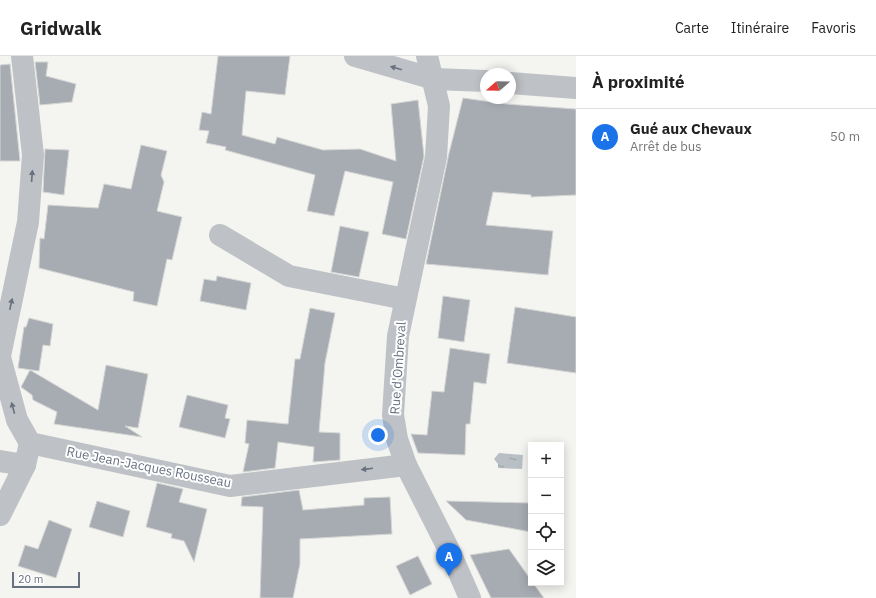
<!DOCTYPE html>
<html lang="fr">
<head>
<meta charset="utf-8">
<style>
  body { margin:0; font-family:"IBM Plex Sans",sans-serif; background:#f2f2f2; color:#222 }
  .controls { position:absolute; right:12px; bottom:12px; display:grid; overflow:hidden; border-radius:0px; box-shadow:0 2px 10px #0003 }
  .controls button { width:36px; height:36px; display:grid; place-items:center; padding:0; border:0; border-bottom:1px solid #e0e0e0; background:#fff; color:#222; font:20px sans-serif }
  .compass { position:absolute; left:480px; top:12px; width:36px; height:36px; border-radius:50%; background:#fff; box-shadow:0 2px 10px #0003; rotate:250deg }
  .scale { position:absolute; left:12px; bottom:10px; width:68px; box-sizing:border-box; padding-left:4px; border:2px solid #67717f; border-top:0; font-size:11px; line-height:14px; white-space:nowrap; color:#67717f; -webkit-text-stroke:3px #fff; paint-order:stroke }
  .you { position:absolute; left:378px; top:379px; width:14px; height:14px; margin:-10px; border:3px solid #fff; border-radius:50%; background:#1a73e8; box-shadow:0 0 0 6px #1a73e833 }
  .badge { display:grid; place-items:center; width:26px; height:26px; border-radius:50%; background:#1a73e8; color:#fff; font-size:13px; font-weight:700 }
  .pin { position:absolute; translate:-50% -33px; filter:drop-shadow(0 1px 2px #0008) }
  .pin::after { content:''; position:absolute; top:21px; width:14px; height:12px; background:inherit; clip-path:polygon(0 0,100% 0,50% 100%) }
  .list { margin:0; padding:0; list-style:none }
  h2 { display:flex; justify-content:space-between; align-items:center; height:52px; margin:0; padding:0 16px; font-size:17px }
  h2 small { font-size:13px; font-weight:400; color:#767676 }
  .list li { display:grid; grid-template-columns:26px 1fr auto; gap:12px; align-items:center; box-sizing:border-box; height:56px; padding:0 16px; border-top:1px solid #e0e0e0 }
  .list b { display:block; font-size:15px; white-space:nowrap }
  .list p { margin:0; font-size:13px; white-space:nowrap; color:#767676 }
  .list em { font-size:13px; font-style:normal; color:#767676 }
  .icon { flex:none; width:22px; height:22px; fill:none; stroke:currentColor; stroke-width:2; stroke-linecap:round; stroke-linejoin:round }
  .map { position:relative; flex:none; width:576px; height:542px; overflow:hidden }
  header { display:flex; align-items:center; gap:24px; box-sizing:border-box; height:56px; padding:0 20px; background:#fff; border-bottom:1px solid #e0e0e0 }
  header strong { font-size:19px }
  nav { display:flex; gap:22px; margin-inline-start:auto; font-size:14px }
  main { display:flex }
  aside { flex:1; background:#fff }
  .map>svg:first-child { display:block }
  .water { fill:url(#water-ripples) }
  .building { fill:#a7acb3; stroke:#d5d6d4 }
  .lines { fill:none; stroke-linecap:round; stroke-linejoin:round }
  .minor { stroke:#bec1c5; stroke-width:22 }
  .oneway { fill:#67717f }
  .labels { text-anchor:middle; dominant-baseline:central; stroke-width:4; stroke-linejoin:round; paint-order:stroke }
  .street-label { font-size:13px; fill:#67717f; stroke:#fff }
</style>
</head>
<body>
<header>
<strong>Gridwalk</strong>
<nav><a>Carte</a><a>Itinéraire</a><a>Favoris</a></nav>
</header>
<main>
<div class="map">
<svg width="576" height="542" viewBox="0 0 576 542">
  <defs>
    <pattern id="water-ripples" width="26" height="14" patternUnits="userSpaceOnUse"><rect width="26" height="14" fill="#b9c0c5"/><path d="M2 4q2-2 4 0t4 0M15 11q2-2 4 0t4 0" fill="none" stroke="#9aa0a5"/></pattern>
  </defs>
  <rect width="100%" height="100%" fill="#f4f4f1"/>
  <path class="water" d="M499,397L523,399L522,413L498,412V408L494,403Z"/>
  <g class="building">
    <path d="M218,0H290L285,39L246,35L242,79L275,88L277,81L323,94L360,93L396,105L391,48L418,44L424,100L406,183L382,178L393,126L345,115L334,160L307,155L315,119L225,94L226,91L206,87L209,75L199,74L202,56L211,58Z"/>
    <path d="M35,6H48L46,20L76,28L72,46L40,49Z"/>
    <path d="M10,8L20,105H0V9Z"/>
    <path d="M463,42L506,48L576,53V139L531,141V139L493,136L486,169L553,175L548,219L426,208L449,97Z"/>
    <path d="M141,89L167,95L161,119L164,126L157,155L182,161L172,204L167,203L157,250L133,245L134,236L39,212L40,182L44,183L48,149L98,152L104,128L131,133Z"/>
    <path d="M45,93L69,94L64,139L43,136Z"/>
    <path d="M340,170L369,176L359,221L331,216Z"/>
    <path d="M217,220L251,227L246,254L200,245L204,223L216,225Z"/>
    <path d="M443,240L470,244L464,286L438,282Z"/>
    <path d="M515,251L576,261V317L507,307Z"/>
    <path d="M310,252L335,257L325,307L319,376L340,377V404L313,406L314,391L278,386L275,412L243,416L249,388L245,387L247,364L288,368L295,303H300Z"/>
    <path d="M29,262L53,268L50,290L43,289L39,315L18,312L24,271H26Z"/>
    <path d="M450,292L490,298L486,328L474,326L470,368H466L465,399L418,397L411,378L427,379L432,335L444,336Z"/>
    <path d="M106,309L148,318L138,372L125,370L142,381L54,368L57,356L33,344L32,339L21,331L30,314L98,354Z"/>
    <path d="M187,339L228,349L225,362L230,363L225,382L179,371Z"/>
    <path d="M157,427L183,433L179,446L207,453L194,506L184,485L171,482L172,478L146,471Z"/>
    <path d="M299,434L303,454L364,449V442L390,441L392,478L300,483V508L293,542H260L263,451L241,450L242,441Z"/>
    <path d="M97,445L130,455L123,481L89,471Z"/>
    <path d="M446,445L531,447V476L466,464Z"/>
    <path d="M49,464L72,473L56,522L18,510L25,489L38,493Z"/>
    <path d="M509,493L531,524V527H533L544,542H491L470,499Z"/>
    <path d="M418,500L432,528L410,539L396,510Z"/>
  </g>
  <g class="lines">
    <g class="minor">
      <path d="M355,0L434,23L486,25"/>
      <path d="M427,0L439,50L436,101L398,280L393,359L397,383L406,409L448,492L470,542"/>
      <path d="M510,27L576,32"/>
      <path d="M220,179L289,220L405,243"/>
      <path d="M0,300L28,166L33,99L22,0"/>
      <path d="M0,301L17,364L30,387L230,430L406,409"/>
      <path d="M0,405L25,409"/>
      <path d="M0,459L25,409L30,387"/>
    </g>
  </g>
  <defs><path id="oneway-solid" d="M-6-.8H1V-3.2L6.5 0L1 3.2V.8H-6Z"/></defs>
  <g class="oneway">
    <use href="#oneway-solid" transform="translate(396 12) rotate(-164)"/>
    <use href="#oneway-solid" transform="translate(32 120) rotate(-86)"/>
    <use href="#oneway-solid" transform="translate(11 248) rotate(-78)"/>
    <use href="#oneway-solid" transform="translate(13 352) rotate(-105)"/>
    <use href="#oneway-solid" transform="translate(367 413) rotate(173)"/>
  </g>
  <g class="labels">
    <g class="street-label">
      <text transform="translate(398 312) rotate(-86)">Rue d'Ombreval</text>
      <text transform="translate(149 411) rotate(11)">Rue Jean-Jacques Rousseau</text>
    </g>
  </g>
</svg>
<div class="controls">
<button>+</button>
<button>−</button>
<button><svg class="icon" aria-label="locate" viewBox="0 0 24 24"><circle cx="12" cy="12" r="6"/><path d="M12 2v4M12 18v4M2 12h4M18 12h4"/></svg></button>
<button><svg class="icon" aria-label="layers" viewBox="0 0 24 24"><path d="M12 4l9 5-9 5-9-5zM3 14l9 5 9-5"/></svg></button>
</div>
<svg class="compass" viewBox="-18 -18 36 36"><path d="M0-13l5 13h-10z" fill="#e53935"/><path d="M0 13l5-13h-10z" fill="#767676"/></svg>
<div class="scale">20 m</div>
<div class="you"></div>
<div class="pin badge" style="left:449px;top:520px">A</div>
</div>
<aside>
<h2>À proximité<small></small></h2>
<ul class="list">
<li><span class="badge">A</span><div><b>Gué aux Chevaux</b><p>Arrêt de bus</p></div><em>50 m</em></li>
</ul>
</aside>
</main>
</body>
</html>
